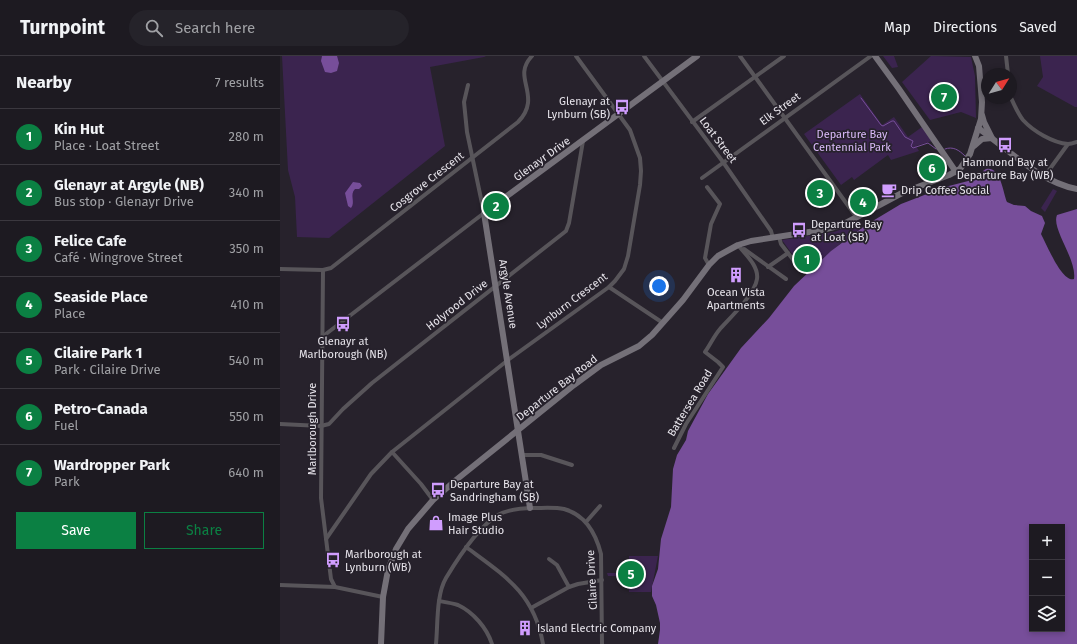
<!DOCTYPE html>
<html lang="en">
<head>
<meta charset="utf-8">
<style>
  body { margin:0; font-family:"Fira Sans",sans-serif; background:#25232a; color:#f1f3f6 }
  .controls { position:absolute; right:12px; bottom:12px; display:grid; overflow:hidden; border-radius:0px; box-shadow:0 2px 6px #0003 }
  .controls button { width:36px; height:36px; display:grid; place-items:center; padding:0; border:0; border-bottom:1px solid #3b383f; background:#1d1a21; color:#f1f3f6; font:20px sans-serif }
  .compass { position:absolute; left:701px; top:12px; width:36px; height:36px; border-radius:50%; background:#1d1a21; box-shadow:0 2px 6px #0003; rotate:53deg }
  .you { position:absolute; left:379px; top:230px; width:14px; height:14px; margin:-10px; border:3px solid #fff; border-radius:50%; background:#1a73e8; box-shadow:0 0 0 6px #1a73e833 }
  .badge { display:grid; place-items:center; width:26px; height:26px; border-radius:50%; background:#0b8043; color:#fff; font-size:13px; font-weight:700 }
  .pin { position:absolute; translate:-50% -50%; border:2px solid #fff; box-shadow:0 1px 4px #0006 }
  .list { margin:0; padding:0; list-style:none }
  h2 { display:flex; justify-content:space-between; align-items:center; height:52px; margin:0; padding:0 16px; font-size:17px }
  h2 small { font-size:13px; font-weight:400; color:#a0a1a5 }
  .list li { display:grid; grid-template-columns:26px 1fr auto; gap:12px; align-items:center; box-sizing:border-box; height:56px; padding:0 16px; border-top:1px solid #3b383f }
  .list b { display:block; font-size:15px; white-space:nowrap }
  .list p { margin:0; font-size:13px; white-space:nowrap; color:#a0a1a5 }
  .list em { font-size:13px; font-style:normal; color:#a0a1a5 }
  .actions { display:flex; gap:8px; padding:12px 16px }
  .actions a { flex:1; padding:9px 0; border:1px solid #0b8043; border-radius:0px; text-align:center; font-size:14px; color:#0b8043 }
  .actions .main { background:#0b8043; color:#fff }
  .icon { flex:none; width:22px; height:22px; fill:none; stroke:currentColor; stroke-width:2; stroke-linecap:round; stroke-linejoin:round }
  .map { position:relative; flex:none; width:797px; height:588px; overflow:hidden }
  header { display:flex; align-items:center; gap:24px; box-sizing:border-box; height:56px; padding:0 20px; background:#1d1a21; border-bottom:1px solid #3b383f }
  header strong { font-size:19px }
  nav { display:flex; gap:22px; margin-inline-start:auto; font-size:14px }
  .search { width:280px; height:36px; background:#25232a; display:flex; align-items:center; gap:10px; box-sizing:border-box; padding:0 14px; border-radius:22px; color:#a0a1a5; font-size:15px }
  main { display:flex }
  aside { flex:1; background:#1d1a21 }
  .map>svg:first-child { display:block }
  .green { fill:#3b244f }
  .water { fill:#774e9a; fill-rule:evenodd }
  .lines { fill:none; stroke-linecap:round; stroke-linejoin:round }
  .stream { stroke:#774e9a; stroke-width:1 }
  .street { stroke:#58555a; stroke-width:4 }
  .secondary { stroke:#747078; stroke-width:6 }
  .labels { text-anchor:middle; dominant-baseline:central; stroke-width:3.5; stroke-linejoin:round; paint-order:stroke }
  .poi-label { font-size:11px; fill:#e7e4eb; stroke:#27222c; text-anchor:start }
  .street-label { font-size:11px; fill:#e7e4eb; stroke:#27222c }
  .park-label { font-size:11px; fill:#dabaf9; stroke:#27222c }
</style>
</head>
<body>
<header>
<strong>Turnpoint</strong>
<div class="search"><svg class="icon" aria-label="search" viewBox="0 0 24 24"><circle cx="10" cy="10" r="6"/><path d="M15 15l6 6"/></svg>Search here</div>
<nav><a>Map</a><a>Directions</a><a>Saved</a></nav>
</header>
<main>
<aside>
<h2>Nearby<small>7 results</small></h2>
<ul class="list">
<li><span class="badge">1</span><div><b>Kin Hut</b><p>Place · Loat Street</p></div><em>280 m</em></li>
<li><span class="badge">2</span><div><b>Glenayr at Argyle (NB)</b><p>Bus stop · Glenayr Drive</p></div><em>340 m</em></li>
<li><span class="badge">3</span><div><b>Felice Cafe</b><p>Café · Wingrove Street</p></div><em>350 m</em></li>
<li><span class="badge">4</span><div><b>Seaside Place</b><p>Place</p></div><em>410 m</em></li>
<li><span class="badge">5</span><div><b>Cilaire Park 1</b><p>Park · Cilaire Drive</p></div><em>540 m</em></li>
<li><span class="badge">6</span><div><b>Petro-Canada</b><p>Fuel</p></div><em>550 m</em></li>
<li><span class="badge">7</span><div><b>Wardropper Park</b><p>Park</p></div><em>640 m</em></li>
</ul>
<div class="actions"><a class="main">Save</a><a>Share</a></div>
</aside>
<div class="map">
<svg width="797" height="588" viewBox="0 0 797 588">
  <rect width="100%" height="100%" fill="#27222c"/>
  <g class="green">
    <path d="M2,0H206L204,1L150,11L165,90L49,182L17,181L15,141L8,114Z"/>
    <path d="M603,0H614L618,11L612,12Z"/>
    <path d="M651,0L691,1L695,20L696,62L681,56L650,64L622,26Z"/>
    <path d="M760,0H797V51H795L757,30L763,21Z"/>
    <path d="M580,38L602,69L614,61L628,81L642,71L652,85L636,90L639,95L611,104L608,99L574,124L572,121L561,129L524,78Z"/>
    <path d="M773,133L777,135L765,156L761,152Z"/>
    <path d="M576,168L580,173L561,187L526,217L502,184L554,176Z"/>
    <path d="M349,500H378L371,536H349V520H328L327,517H349Z"/>
  </g>
  <g class="water">
    <path d="M42,0H57L59,7L57,15L51,17L45,16L41,5Z"/>
    <path d="M706,113C721,110 723,137 727,146L734,149L745,150L751,155L762,160L765,167L761,178C766,187 782,227 794,223C797,203 771,173 777,159L797,153V588H378L380,574V567L376,549L372,540V530L378,513L381,483L391,451L393,413L397,399L406,384L408,375L428,338L461,292L489,262L514,230L551,195L586,169L621,148L665,131L692,124L702,119L703,115ZM752,471H782V573H752Z"/>
    <path d="M73,126L80,127L82,130L79,133H75C69,139 76,146 71,152L68,150L65,137Z"/>
  </g>
  <g class="lines">
    <g class="stream">
      <path d="M581,42L601,69L603,70L612,65H614L625,81L633,85L631,90L633,92L648,87L656,93"/>
      <path d="M665,93C673,90 679,94 685,100"/>
    </g>
    <g class="street">
      <path d="M364,0L443,106L491,175L493,182"/>
      <path d="M460,0L577,162"/>
      <path d="M726,0L728,18"/>
      <path d="M731,42C735,50 738,58 743,64C753,75 773,87 788,88C790,88 794,87 797,86"/>
      <path d="M412,66L504,0"/>
      <path d="M764,121L788,88"/>
      <path d="M422,122L591,0"/>
      <path d="M427,131L440,148L431,168L425,202L429,209"/>
      <path d="M499,181L501,188L521,214"/>
      <path d="M464,193L506,223"/>
      <path d="M488,211L508,197"/>
      <path d="M0,213L43,214L51,212L238,66C243,61 247,55 248,47C250,29 236,17 252,0"/>
      <path d="M43,214L41,442L51,523L55,531"/>
      <path d="M329,231L383,267"/>
      <path d="M42,281L204,157L187,76L184,46L188,29"/>
      <path d="M0,368L41,370L49,368L63,353L92,327L286,175L289,167L303,85"/>
      <path d="M394,392L406,368L443,311L438,306L425,296C430,289 434,280 440,273C450,262 475,238 477,223C479,210 465,198 458,189"/>
      <path d="M112,396L141,428L153,444"/>
      <path d="M242,399H261L292,409"/>
      <path d="M306,466L320,450"/>
      <path d="M46,483L91,418L112,396L228,304L329,231L335,225L344,213L348,200L360,129L361,115L360,102L350,74L296,0"/>
      <path d="M186,491C225,520 254,537 263,588"/>
      <path d="M269,503L277,509L289,531"/>
      <path d="M0,529L55,531L103,541"/>
      <path d="M159,545C165,546 172,547 178,549C193,556 207,572 212,588"/>
      <path d="M251,552L289,531L298,528L322,524"/>
      <path d="M156,588C158,568 156,539 166,522C178,502 198,471 218,459C229,453 242,452 254,452C263,452 275,451 284,453C306,459 316,478 321,498L322,588"/>
    </g>
    <g class="secondary">
      <path d="M595,0L619,33L676,116"/>
      <path d="M698,72C728,93 761,127 797,133"/>
      <path d="M694,90L702,83L712,82L704,66L702,59"/>
      <path d="M250,452L204,157L417,0"/>
      <path d="M101,588L103,541L108,514L116,493L128,473L153,444L176,424L294,329L321,309L359,290L372,279L403,244L429,209L438,200L458,189L471,185L542,174L562,169L622,137L669,119L680,113L690,98L701,63L702,46L699,10L695,0"/>
    </g>
  </g>
  <defs>
    <g id="bus-bare" transform="scale(1.2)"><path d="M-5-6H5V4H4V6H2V4H-2V6H-4V4H-5ZM-3.5-4V0h7V-4ZM-3.5 1.2v1.5H-2V1.2ZM2 1.2v1.5H3.5V1.2Z" fill="#d09dfe" stroke="#27222c" stroke-width="2.5" paint-order="stroke"/></g>
    <g id="cafe-bare" transform="scale(1.2)"><path d="M-5.5-4.5H6V0H3Q3 3.5 0 3.5H-2.5Q-5.5 3.5-5.5 0ZM3-3.2v2h1.7v-2ZM-6 4.5H4V6H-6Z" fill="#d09dfe" stroke="#27222c" stroke-width="2.5" paint-order="stroke"/></g>
    <g id="building-bare" transform="scale(1.2)"><path d="M-4-6H4V6H1V3H-1V6H-4ZM-2.5-4.3h1.7v1.8h-1.7ZM.8-4.3h1.7v1.8H.8ZM-2.5-1h1.7V.8h-1.7ZM.8-1h1.7V.8H.8Z" fill="#d09dfe" stroke="#27222c" stroke-width="2.5" paint-order="stroke"/></g>
    <g id="shop-bare" transform="scale(1.2)"><path d="M-5-2.5h2.3a2.7 3.5 0 0 1 5.4 0H5L5.5 6h-11ZM-1.5-2.5h3a1.5 2.3 0 0 0-3 0Z" fill="#d09dfe" stroke="#27222c" stroke-width="2.5" paint-order="stroke"/></g>
  </defs>
  <g fill-rule="evenodd">
    <use href="#bus-bare" x="342" y="51"/>
    <use href="#bus-bare" x="725" y="89"/>
    <use href="#cafe-bare" x="609" y="134"/>
    <use href="#bus-bare" x="519" y="174"/>
    <use href="#building-bare" x="456" y="219"/>
    <use href="#bus-bare" x="63" y="268"/>
    <use href="#bus-bare" x="158" y="434"/>
    <use href="#shop-bare" x="156" y="467"/>
    <use href="#bus-bare" x="53" y="504"/>
    <use href="#building-bare" x="245" y="572"/>
  </g>
  <g class="labels">
    <g class="poi-label">
      <text x="330" y="45" text-anchor="end">Glenayr at<tspan x="330" dy="13">Lynburn (SB)</tspan></text>
      <text x="725" y="106" text-anchor="middle">Hammond Bay at<tspan x="725" dy="13">Departure Bay (WB)</tspan></text>
      <text x="621" y="134">Drip Coffee Social</text>
      <text x="531" y="168">Departure Bay<tspan x="531" dy="13">at Loat (SB)</tspan></text>
      <text x="456" y="236" text-anchor="middle">Ocean Vista<tspan x="456" dy="13">Apartments</tspan></text>
      <text x="63" y="285" text-anchor="middle">Glenayr at<tspan x="63" dy="13">Marlborough (NB)</tspan></text>
      <text x="170" y="428">Departure Bay at<tspan x="170" dy="13">Sandringham (SB)</tspan></text>
      <text x="168" y="461">Image Plus<tspan x="168" dy="13">Hair Studio</tspan></text>
      <text x="65" y="498">Marlborough at<tspan x="65" dy="13">Lynburn (WB)</tspan></text>
      <text x="257" y="572">Island Electric Company</text>
    </g>
    <g class="street-label">
      <text transform="translate(500 53) rotate(-36)">Elk Street</text>
      <text transform="translate(438 84) rotate(53)">Loat Street</text>
      <text transform="translate(262 103) rotate(-36)">Glenayr Drive</text>
      <text transform="translate(147 126) rotate(-38)">Cosgrove Crescent</text>
      <text transform="translate(228 238) rotate(81)">Argyle Avenue</text>
      <text transform="translate(292 245) rotate(-37)">Lynburn Crescent</text>
      <text transform="translate(177 249) rotate(-38)">Holyrood Drive</text>
      <text transform="translate(277 332) rotate(-38)">Departure Bay Road</text>
      <text transform="translate(410 347) rotate(-59)">Battersea Road</text>
      <text transform="translate(32 373) rotate(-90)">Marlborough Drive</text>
      <text transform="translate(312 524) rotate(-93)">Cilaire Drive</text>
    </g>
    <g class="park-label">
      <text x="572" y="78">Departure Bay<tspan x="572" dy="13">Centennial Park</tspan></text>
    </g>
  </g>
</svg>
<div class="controls">
<button>+</button>
<button>−</button>
<button><svg class="icon" aria-label="layers" viewBox="0 0 24 24"><path d="M12 4l9 5-9 5-9-5zM3 14l9 5 9-5"/></svg></button>
</div>
<svg class="compass" viewBox="-18 -18 36 36"><path d="M0-13l5 13h-10z" fill="#e53935"/><path d="M0 13l5-13h-10z" fill="#a0a1a5"/></svg>
<div class="you"></div>
<div class="pin badge" style="left:527px;top:203px">1</div>
<div class="pin badge" style="left:216px;top:150px">2</div>
<div class="pin badge" style="left:540px;top:137px">3</div>
<div class="pin badge" style="left:583px;top:146px">4</div>
<div class="pin badge" style="left:351px;top:518px">5</div>
<div class="pin badge" style="left:652px;top:112px">6</div>
<div class="pin badge" style="left:664px;top:41px">7</div>
</div>
</main>
</body>
</html>
